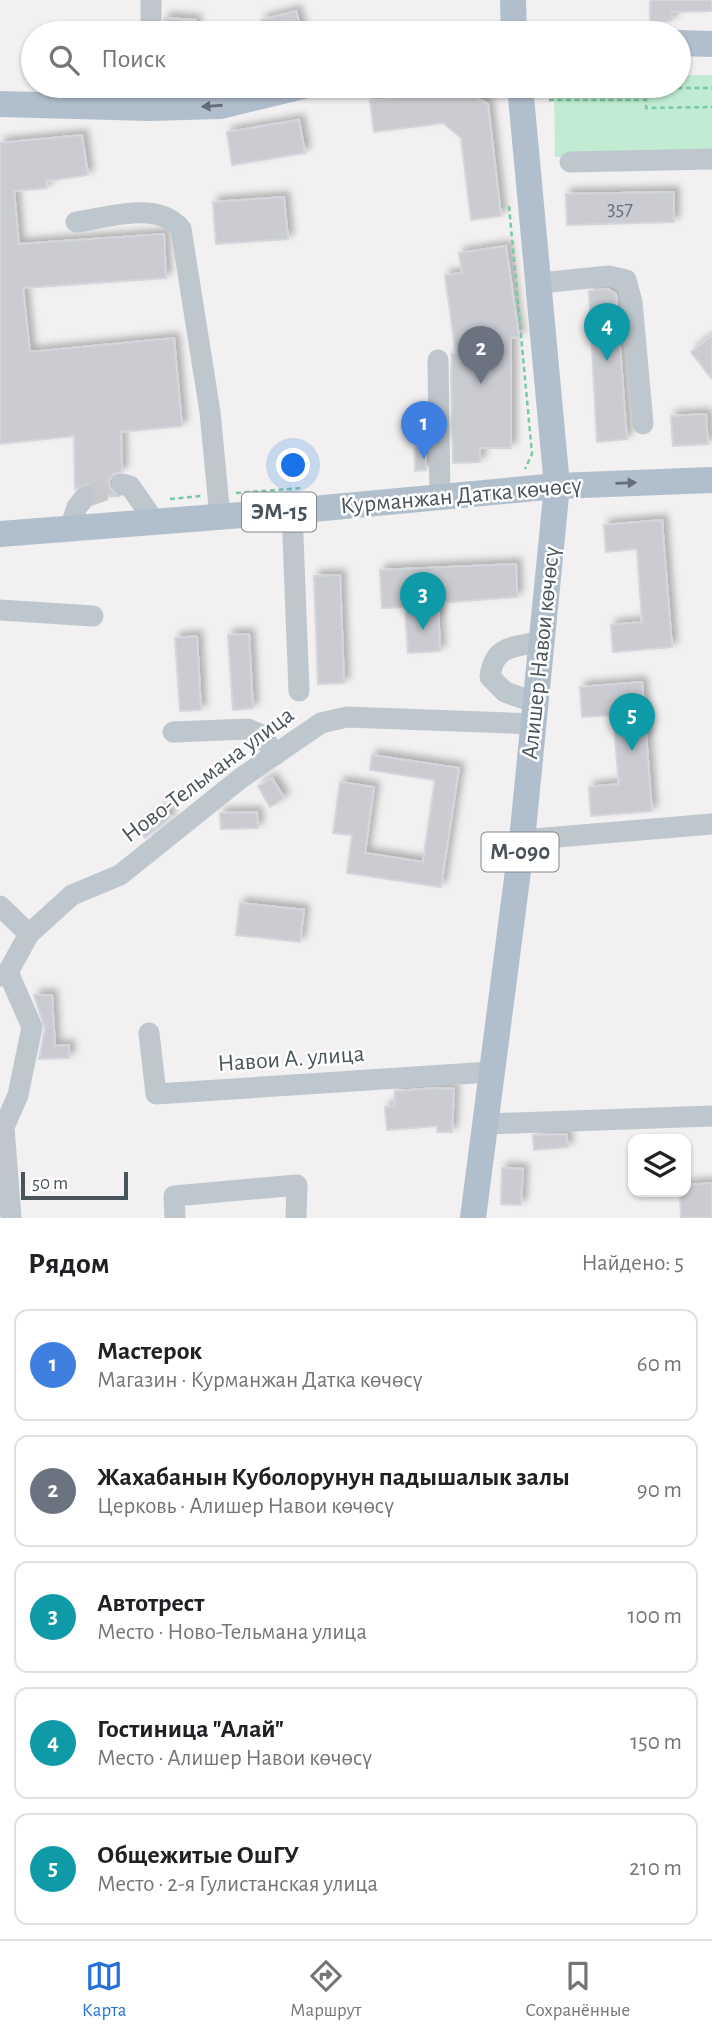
<!DOCTYPE html>
<html lang="ru">
<head>
<meta charset="utf-8">
<style>
  body { margin:0; font-family:"Alegreya Sans",sans-serif; background:#f6f6f6; color:#202124 }
  .controls { position:absolute; right:21px; bottom:21px; display:grid; overflow:hidden; border-radius:14px; box-shadow:0 2px 5px #0004 }
  .controls button { width:63px; height:63px; display:grid; place-items:center; padding:0; border:0; border-bottom:2px solid #e0e0e0; background:#fff; color:#202124; font:35px sans-serif }
  .scale { position:absolute; left:21px; bottom:18px; width:107px; box-sizing:border-box; padding-left:7px; border:4px solid #49535c; border-top:0; font-size:19px; line-height:24px; white-space:nowrap; color:#49535c; -webkit-text-stroke:5px #fff; paint-order:stroke }
  .you { position:absolute; left:294px; top:466px; width:24px; height:24px; margin:-18px; border:5px solid #fff; border-radius:50%; background:#1a73e8; box-shadow:0 0 0 10px #1a73e833 }
  .badge { display:grid; place-items:center; width:46px; height:46px; border-radius:50%; background:#2570d7; color:#fff; font-size:23px; font-weight:700 }
  .pin { position:absolute; translate:-50% -58px; filter:drop-shadow(0 2px 4px #0008) }
  .pin::after { content:''; position:absolute; top:37px; width:24px; height:21px; background:inherit; clip-path:polygon(0 0,100% 0,50% 100%) }
  .list { margin:0; padding:0; list-style:none }
  h2 { display:flex; justify-content:space-between; align-items:center; height:91px; margin:0; padding:0 28px; font-size:30px }
  h2 small { font-size:23px; font-weight:400; color:#757577 }
  .list li { display:grid; grid-template-columns:46px 1fr auto; gap:21px; align-items:center; box-sizing:border-box; height:112px; margin:0 14px 14px; padding:0 14px; border:2px solid #e0e0e0; border-radius:14px }
  .list b { display:block; font-size:26px; white-space:nowrap }
  .list p { margin:0; font-size:23px; white-space:nowrap; color:#757577 }
  .list em { font-size:23px; font-style:normal; color:#757577 }
  .icon { flex:none; width:38px; height:38px; fill:none; stroke:currentColor; stroke-width:2; stroke-linecap:round; stroke-linejoin:round }
  .map { position:relative; flex:none; width:712px; height:1218px; overflow:hidden }
  .search { position:absolute; background:#fff; box-shadow:0 2px 5px #0004; left:21px; right:21px; top:21px; height:77px; display:flex; align-items:center; gap:18px; box-sizing:border-box; padding:0 24px; border-radius:38px; color:#757577; font-size:26px }
  .sheet { height:721px; background:#fff }
  nav { display:flex; justify-content:space-around; align-items:center; box-sizing:border-box; height:98px; border-top:2px solid #e0e0e0; background:#fff; font-size:19px; color:#757577 }
  nav a { display:grid; justify-items:center; gap:4px }
  nav .on { color:#2570d7 }
  .map>svg:first-child { display:block }
  .green { fill:#c1ecd3 }
  .building { fill:#caccd2; stroke:#d4d6db; stroke-width:2; filter:url(#shadow) }
  .lines { fill:none; stroke-linecap:round; stroke-linejoin:round }
  .minor-tunnel { stroke:#c8c9cb; stroke-width:21; stroke-dasharray:21 10; stroke-linecap:butt }
  .path { stroke:#7bc8a4; stroke-width:2.5; stroke-dasharray:5 3.5; stroke-linecap:butt }
  .minor { stroke:#bfc7ce; stroke-width:21 }
  .major { stroke:#b1bfcd; stroke-width:26 }
  .oneway { fill:#636e78 }
  .labels { text-anchor:middle; dominant-baseline:central; stroke-width:5; stroke-linejoin:round; paint-order:stroke }
  .number-label { font-size:21px; fill:#69717a }
  .shield { fill:#fff; stroke:#80878d; stroke-width:2 }
  .shield-label { font-size:23px; font-weight:bold; fill:#49535c }
  .street-label { font-size:24px; fill:#49535c; stroke:#fff }
</style>
</head>
<body>
<div class="map">
<svg width="712" height="1218" viewBox="0 0 712 1218">
  <defs>
    <filter id="shadow"><feDropShadow dx="5" dy="-5" stdDeviation="3.5" flood-color="#0004"/></filter>
  </defs>
  <rect width="100%" height="100%" fill="#f2f0f0"/>
  <path class="green" d="M679,75H712V155L555,157L554,86H679Z"/>
  <g class="building">
    <path d="M650,0H712V11L672,12V21L650,22Z"/>
    <path d="M296,11L302,33H265L261,20Z"/>
    <path d="M164,18L196,20L195,33H164Z"/>
    <path d="M459,89L488,104L501,216L471,220L461,138L443,123L374,132L370,101Z"/>
    <path d="M299,120L305,153L232,165L227,132Z"/>
    <path d="M82,135L88,175L46,181L47,188L14,191L19,244L164,234L166,278L23,288L30,352L174,338L182,426L121,432L122,471L113,474L109,481L110,488L118,496L98,497L94,487L88,484L75,489L74,436L0,444V143Z"/>
    <path d="M674,192V222L567,225L566,194Z"/>
    <path d="M284,197L288,239L216,244L213,202Z"/>
    <path d="M506,246L519,337L511,338V448H480V462L453,463L451,374L452,354H456L445,275L462,273L459,253Z"/>
    <path d="M608,289L616,294L627,439L597,442L589,291Z"/>
    <path d="M712,336V379L691,352Z"/>
    <path d="M706,414L708,444L673,446L671,416Z"/>
    <path d="M415,448H426V470L415,471Z"/>
    <path d="M662,520L672,647L613,652L611,625L642,622L637,549L606,552L604,525Z"/>
    <path d="M516,564L517,597L438,603L440,651L408,653L405,607L382,608L380,570Z"/>
    <path d="M340,575L344,683L318,684L314,576Z"/>
    <path d="M249,634L253,708L233,710L228,635Z"/>
    <path d="M197,636L201,710L180,711L175,638Z"/>
    <path d="M642,682L652,811L591,816L589,787L619,784L613,715L582,717L580,687Z"/>
    <path d="M372,755L459,768L441,887L347,873L352,835L333,833L340,782L374,787L365,853L423,862L435,780L370,770Z"/>
    <path d="M272,778L284,798L270,807L258,786Z"/>
    <path d="M164,809L171,817L145,838L138,829Z"/>
    <path d="M257,812L258,828L221,829L220,813Z"/>
    <path d="M240,903L304,910L300,942L236,935Z"/>
    <path d="M34,995H52L55,1046L69,1045V1058L39,1059L45,1029Z"/>
    <path d="M439,1088L454,1089L452,1132H437V1126L387,1130L385,1107L394,1106L395,1091Z"/>
    <path d="M566,1134L568,1147L534,1150L533,1135Z"/>
    <path d="M502,1168L523,1169L521,1205L501,1204Z"/>
    <path d="M712,1183V1218H681L680,1192H686V1185Z"/>
  </g>
  <g class="lines">
    <path class="minor-tunnel" d="M85,497L122,484"/>
    <g class="path">
      <path d="M548,87L550,86"/>
      <path d="M549,100H646V108L712,107"/>
      <path d="M646,100L647,88H712"/>
      <path d="M509,206L532,454L525,469"/>
      <path d="M236,493L302,488"/>
      <path d="M170,499L201,496"/>
    </g>
    <g class="minor">
      <path d="M151,33V0"/>
      <path d="M150,108V86"/>
      <path d="M570,162L712,159"/>
      <path d="M76,222C108,218 157,200 181,229L210,412L220,517"/>
      <path d="M540,283L609,276L626,280L632,302L643,424"/>
      <path d="M438,360L440,497"/>
      <path d="M122,484L130,486L155,522"/>
      <path d="M292,511L299,691"/>
      <path d="M70,528L77,507L85,497"/>
      <path d="M0,610L93,616"/>
      <path d="M536,703L505,692L490,677C494,644 514,648 542,641"/>
      <path d="M173,732L248,729L262,735L275,755"/>
      <path d="M522,840L712,824"/>
      <path d="M0,906L29,934"/>
      <path d="M8,972L32,1027L18,1095L4,1127L11,1218"/>
      <path d="M0,976L8,972L29,934L72,895L120,875L241,778L321,723L347,717L534,724"/>
      <path d="M149,1033L156,1094L490,1072"/>
      <path d="M485,1124L712,1116"/>
      <path d="M175,1218L174,1196L297,1185L296,1218"/>
    </g>
    <g class="major">
      <path d="M513,0L514,33"/>
      <path d="M679,43L712,44"/>
      <path d="M0,104L150,108L220,106L303,86"/>
      <path d="M0,534L292,511L557,486L712,480"/>
      <path d="M473,1218L522,840L557,486L520,86"/>
    </g>
  </g>
  <defs><path id="oneway-solid" d="M-6-.8H1V-3.2L6.5 0L1 3.2V.8H-6Z" transform="scale(1.75)"/></defs>
  <g class="oneway">
    <use href="#oneway-solid" transform="translate(212 106) rotate(176)"/>
    <use href="#oneway-solid" transform="translate(626 483) rotate(-2)"/>
  </g>
  <g class="labels">
    <g class="number-label">
      <text x="620" y="208">357</text>
    </g>
    <g class="shield">
      <rect x="242" y="492.5" width="74" height="39" rx="5"/>
      <rect x="481.5" y="832.5" width="77" height="39" rx="5"/>
    </g>
    <g class="shield-label">
      <text x="279" y="512">ЭМ-15</text>
      <text x="520" y="852">М-090</text>
    </g>
    <g class="street-label">
      <text transform="translate(461 496) rotate(-5)">Курманжан Датка көчөсү</text>
      <text transform="translate(541 653) rotate(-84)">Алишер Навои көчөсү</text>
      <text transform="translate(208 775) rotate(-37)">Ново-Тельмана улица</text>
      <text transform="translate(291 1059) rotate(-4)">Навои А. улица</text>
    </g>
  </g>
</svg>
<div class="controls">
<button><svg class="icon" aria-label="layers" viewBox="0 0 24 24"><path d="M12 4l9 5-9 5-9-5zM3 14l9 5 9-5"/></svg></button>
</div>
<div class="scale">50 m</div>
<div class="you"></div>
<div class="pin badge" style="left:424px;top:459px;background:#3f7fe0">1</div>
<div class="pin badge" style="left:481px;top:384px;background:#6b7280">2</div>
<div class="pin badge" style="left:423px;top:630px;background:#0f9aa8">3</div>
<div class="pin badge" style="left:607px;top:361px;background:#0f9aa8">4</div>
<div class="pin badge" style="left:632px;top:751px;background:#0f9aa8">5</div>
<div class="search"><svg class="icon" aria-label="search" viewBox="0 0 24 24"><circle cx="10" cy="10" r="6"/><path d="M15 15l6 6"/></svg>Поиск</div>
</div>
<section class="sheet">
<h2>Рядом<small>Найдено: 5</small></h2>
<ul class="list">
<li><span class="badge" style="background:#3f7fe0">1</span><div><b>Мастерок</b><p>Магазин · Курманжан Датка көчөсү</p></div><em>60 m</em></li>
<li><span class="badge" style="background:#6b7280">2</span><div><b>Жахабанын Куболорунун падышалык залы</b><p>Церковь · Алишер Навои көчөсү</p></div><em>90 m</em></li>
<li><span class="badge" style="background:#0f9aa8">3</span><div><b>Автотрест</b><p>Место · Ново-Тельмана улица</p></div><em>100 m</em></li>
<li><span class="badge" style="background:#0f9aa8">4</span><div><b>Гостиница &quot;Алай&quot;</b><p>Место · Алишер Навои көчөсү</p></div><em>150 m</em></li>
<li><span class="badge" style="background:#0f9aa8">5</span><div><b>Общежитые ОшГУ</b><p>Место · 2-я Гулистанская улица</p></div><em>210 m</em></li>
</ul>
</section>
<nav>
<a class="on"><svg class="icon" aria-label="map" viewBox="0 0 24 24"><path d="M3 6l6-2 6 2 6-2v14l-6 2-6-2-6 2zM9 4v14M15 6v14"/></svg>Карта</a>
<a><svg class="icon" aria-label="directions" viewBox="0 0 24 24"><path d="M12 3l9 9-9 9-9-9zM9 14v-3h6M13 9l2 2-2 2"/></svg>Маршрут</a>
<a><svg class="icon" aria-label="saved" viewBox="0 0 24 24"><path d="M7 4h10v16l-5-4-5 4z"/></svg>Сохранённые</a>
</nav>
</body>
</html>
